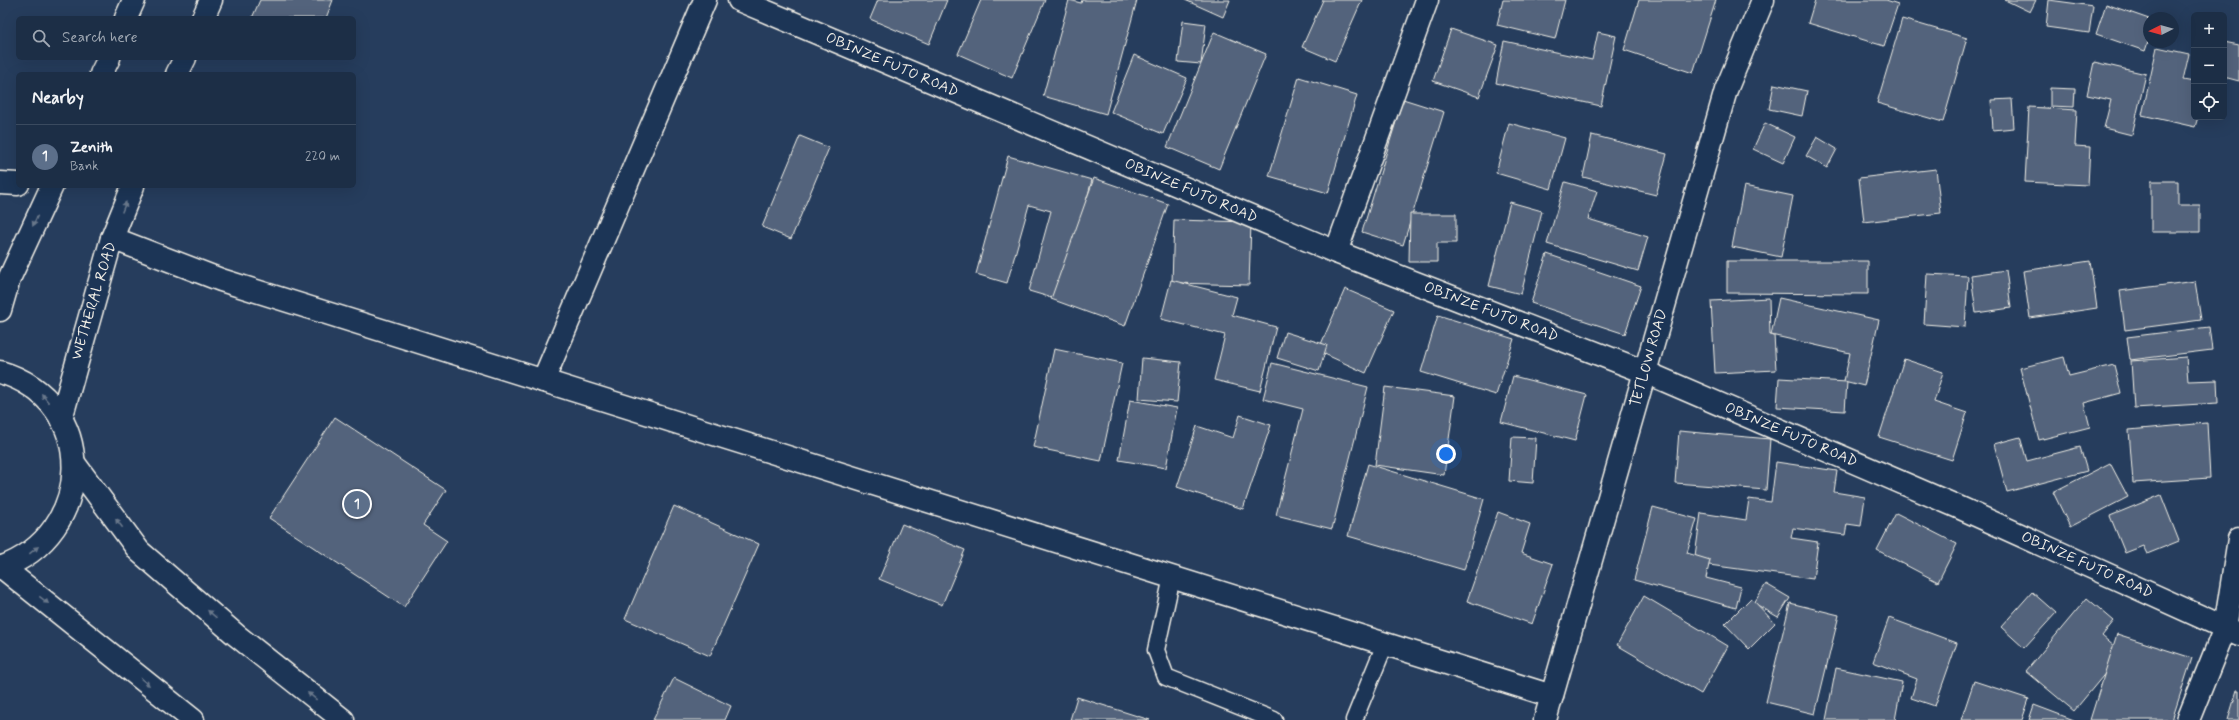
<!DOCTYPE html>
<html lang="en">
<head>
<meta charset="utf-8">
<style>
  body { margin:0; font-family:Mynerve,sans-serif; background:#293a51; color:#f1f3f6 }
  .controls { position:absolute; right:12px; top:12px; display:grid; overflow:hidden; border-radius:6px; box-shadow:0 4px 16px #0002 }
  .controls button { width:36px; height:36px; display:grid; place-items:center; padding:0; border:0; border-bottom:1px solid #3a4a5f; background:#1c2e46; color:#f1f3f6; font:20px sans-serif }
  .compass { position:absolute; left:2143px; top:12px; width:36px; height:36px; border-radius:50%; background:#1c2e46; box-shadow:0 4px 16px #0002; rotate:264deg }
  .you { position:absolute; left:1446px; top:454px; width:14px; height:14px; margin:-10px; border:3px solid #fff; border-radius:50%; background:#1a73e8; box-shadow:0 0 0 6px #1a73e833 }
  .badge { display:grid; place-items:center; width:26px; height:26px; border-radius:50%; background:#d6ab8b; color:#fff; font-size:13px; font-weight:700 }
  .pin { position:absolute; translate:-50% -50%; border:2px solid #fff; box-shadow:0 1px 4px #0006 }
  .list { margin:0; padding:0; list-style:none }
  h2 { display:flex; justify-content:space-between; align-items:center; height:52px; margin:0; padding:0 16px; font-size:17px }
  h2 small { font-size:13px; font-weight:400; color:#a0a8b3 }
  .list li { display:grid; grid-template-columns:26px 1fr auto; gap:12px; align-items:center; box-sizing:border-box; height:64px; padding:0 16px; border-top:1px solid #3a4a5f }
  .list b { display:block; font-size:15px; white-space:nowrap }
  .list p { margin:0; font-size:13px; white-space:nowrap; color:#a0a8b3 }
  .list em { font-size:13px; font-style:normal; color:#a0a8b3 }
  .icon { flex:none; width:22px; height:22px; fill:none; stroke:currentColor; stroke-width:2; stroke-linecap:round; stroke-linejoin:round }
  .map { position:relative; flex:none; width:2239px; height:720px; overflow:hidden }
  .search { position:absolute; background:#1c2e46; box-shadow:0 4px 16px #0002; left:16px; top:16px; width:340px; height:44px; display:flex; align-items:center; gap:10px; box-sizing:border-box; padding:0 14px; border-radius:6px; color:#a0a8b3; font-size:15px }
  .panel { position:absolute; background:#1c2e46; box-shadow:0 4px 16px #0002; left:16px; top:72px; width:340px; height:116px; border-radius:6px }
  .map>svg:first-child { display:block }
  .building { fill:#52647b; stroke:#f4f1e8 }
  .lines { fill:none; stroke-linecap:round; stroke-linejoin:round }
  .service-casing { stroke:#f4f1e8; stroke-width:19 }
  .minor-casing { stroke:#f4f1e8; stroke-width:25 }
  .tertiary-casing { stroke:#f4f1e8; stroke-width:25 }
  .secondary-casing { stroke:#f4f1e8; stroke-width:25 }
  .primary-casing { stroke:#f4f1e8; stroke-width:25 }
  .service { stroke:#1d3557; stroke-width:16 }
  .minor { stroke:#1d3557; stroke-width:22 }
  .tertiary { stroke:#1d3557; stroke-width:22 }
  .secondary { stroke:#1d3557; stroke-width:22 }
  .primary { stroke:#1d3557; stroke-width:22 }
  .oneway { fill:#68778a }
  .labels { text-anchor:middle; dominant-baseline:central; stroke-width:3; stroke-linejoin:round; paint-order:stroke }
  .street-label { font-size:15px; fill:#f4f1e8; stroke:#1d3557 }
</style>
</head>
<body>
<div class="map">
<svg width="2239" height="720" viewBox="0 0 2239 720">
  <rect width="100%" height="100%" fill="#263d5d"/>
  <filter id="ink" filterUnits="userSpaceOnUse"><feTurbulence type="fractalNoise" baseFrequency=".025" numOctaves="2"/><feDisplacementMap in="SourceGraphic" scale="8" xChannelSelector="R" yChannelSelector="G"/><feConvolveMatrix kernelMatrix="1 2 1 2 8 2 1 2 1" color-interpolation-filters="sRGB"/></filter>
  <g filter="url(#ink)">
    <g class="building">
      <path d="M260,0H333L326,18H252Z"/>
      <path d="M878,0H947L929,44L870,19Z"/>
      <path d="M981,0H1045L1012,78L958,54Z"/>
      <path d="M1069,0L1081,3L1082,0H1137L1106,114L1043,96Z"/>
      <path d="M1185,0H1230L1223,17Z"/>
      <path d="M1323,0H1362L1335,61L1302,47Z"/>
      <path d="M1503,0H1565L1555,39L1497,25Z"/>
      <path d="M1639,0H1716L1693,73L1624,50Z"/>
      <path d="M1815,0H1886L1898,4L1884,46L1808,23Z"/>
      <path d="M2005,0H2036L2030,12Z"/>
      <path d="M2049,0L2093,6L2089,33L2046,27Z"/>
      <path d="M2106,4L2149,19V39L2145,51L2096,34Z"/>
      <path d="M1902,19L1967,38L1943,122L1877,103Z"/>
      <path d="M1183,21L1206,24L1201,64L1178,62Z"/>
      <path d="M1451,29L1498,45L1479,97L1433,81Z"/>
      <path d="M1214,32L1266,54L1219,169L1167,147Z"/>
      <path d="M1598,32L1616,36L1601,106L1496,83L1504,41L1592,60Z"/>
      <path d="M2224,42L2239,45V81L2224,77Z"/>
      <path d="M2157,47L2189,54L2183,80L2194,82V117H2198L2195,127L2142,115Z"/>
      <path d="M1134,55L1187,78L1163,134L1111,112Z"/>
      <path d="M2094,62L2146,74L2132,135L2104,128L2111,100L2087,95Z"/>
      <path d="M1299,77L1357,95L1328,193L1269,176Z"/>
      <path d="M1774,84L1807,91L1802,116L1769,109Z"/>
      <path d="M2050,88L2075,89L2074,107L2050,106Z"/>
      <path d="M1403,99L1444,112L1403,245L1362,232Z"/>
      <path d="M2012,99L2014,128L1993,130L1991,100Z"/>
      <path d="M2029,107L2077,110L2075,146L2090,147L2088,185L2025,182Z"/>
      <path d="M1509,123L1565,138L1551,189L1496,173Z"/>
      <path d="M1765,123L1795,137L1783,163L1753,149Z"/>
      <path d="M1592,135L1667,154L1656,195L1583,177Z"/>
      <path d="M800,136L829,148L791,239L762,227Z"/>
      <path d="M1817,137L1837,149L1827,168L1806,156Z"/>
      <path d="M1008,156L1092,180L1059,300L1029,291L1051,211L1029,205L1007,283L976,274Z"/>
      <path d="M1936,169L1941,213L1864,222L1859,178Z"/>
      <path d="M1094,178L1168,204L1125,326L1051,299Z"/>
      <path d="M2151,181H2178V205H2200V232H2151Z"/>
      <path d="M1565,182L1597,191L1588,219L1648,237L1638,271L1547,244Z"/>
      <path d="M1744,186L1793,196L1781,257L1732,247Z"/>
      <path d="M1510,202L1542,211L1521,294L1489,286Z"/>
      <path d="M1410,214H1456V243H1437V262H1409Z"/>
      <path d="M1174,220L1251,222L1249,285L1172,283Z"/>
      <path d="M1547,254L1641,286L1625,334L1531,303Z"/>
      <path d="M1727,261H1868V294L1727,293Z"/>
      <path d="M2090,261L2097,308L2030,318L2023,271Z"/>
      <path d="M2006,270L2011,308L1976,313L1971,275Z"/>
      <path d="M1927,274L1968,276L1965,327L1924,324Z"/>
      <path d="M1171,280L1237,297L1232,315L1276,327L1260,391L1214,380L1225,335L1161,319Z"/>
      <path d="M2195,281L2201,320L2125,330L2120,291Z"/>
      <path d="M1345,289L1394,310L1366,373L1318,351Z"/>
      <path d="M1769,298L1770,335H1774L1776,370L1715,373L1711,301Z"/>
      <path d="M1779,298L1879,320L1864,386L1844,381L1850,353L1771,335Z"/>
      <path d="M1438,315L1514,339L1496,395L1421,372Z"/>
      <path d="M2209,327L2212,350L2130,360L2127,337Z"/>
      <path d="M1285,332L1327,345L1319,371L1277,358Z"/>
      <path d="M1054,349L1122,363L1101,461L1033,447Z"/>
      <path d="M2064,357L2069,376L2114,365L2121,393L2084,403L2090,427L2039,440L2020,368Z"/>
      <path d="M2186,357L2188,381L2217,380L2218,403L2134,408L2131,361Z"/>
      <path d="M1142,358L1181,362L1177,402L1139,399Z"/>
      <path d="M1904,359L1943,372L1934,402L1967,413L1952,460L1879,437Z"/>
      <path d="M1272,363L1368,387L1332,529L1276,515L1303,409L1263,399Z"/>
      <path d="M1513,376L1587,395L1575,441L1501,422Z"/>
      <path d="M1779,378L1847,382L1845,411L1777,407Z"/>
      <path d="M1385,387L1455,396L1444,475L1375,465Z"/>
      <path d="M1130,400L1177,408L1166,468L1119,460Z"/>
      <path d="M1240,415L1271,425L1243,509L1177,487L1197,426L1233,438Z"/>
      <path d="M335,417L446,490L423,525L447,541L404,607L269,518Z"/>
      <path d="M2207,423L2210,478L2133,483L2129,430Z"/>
      <path d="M1679,431L1770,439L1766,490L1675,483Z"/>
      <path d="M1512,437L1536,438L1533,483L1509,481Z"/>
      <path d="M2020,437L2027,461L2080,447L2087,471L2007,492L1994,444Z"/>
      <path d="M1776,462L1837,471L1834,492L1865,497L1861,526L1847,524L1845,535L1793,528L1791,538L1818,542L1813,579L1694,563L1701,513L1746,520L1749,499L1771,502Z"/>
      <path d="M2110,463L2128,497L2070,527L2053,492Z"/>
      <path d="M1368,464L1484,499L1464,570L1348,536Z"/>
      <path d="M2161,495L2179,541L2147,554L2143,546L2125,553L2110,516Z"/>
      <path d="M674,506L759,544L710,656L625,619Z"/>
      <path d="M1653,507L1697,519L1687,553L1710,560L1706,578L1741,587L1736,608L1634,580Z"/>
      <path d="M1498,512L1530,524L1521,553L1553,564L1532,624L1467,601Z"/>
      <path d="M1896,513L1957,544L1938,582L1877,550Z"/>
      <path d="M902,524L965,550L942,605L879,579Z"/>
      <path d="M1766,584L1790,598L1778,617L1754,603Z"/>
      <path d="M2032,592L2056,613L2024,648L2001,627Z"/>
      <path d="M1644,596L1728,646L1701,694L1617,645Z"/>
      <path d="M1751,598L1775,623L1749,649L1725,624Z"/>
      <path d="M2087,598L2114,621L2102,636L2122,653L2074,711L2026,671Z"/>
      <path d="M1790,603L1839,615L1815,714L1766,702Z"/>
      <path d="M1889,618L1957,643L1935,706L1911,698L1917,679L1873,662Z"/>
      <path d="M2117,634L2192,658L2172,720H2090Z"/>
      <path d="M1836,668L1902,682L1895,720H1826Z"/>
      <path d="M674,678L731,706L725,720H653Z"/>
      <path d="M1974,681L2029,699L2022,720H1961Z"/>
      <path d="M2237,690H2239V720H2228Z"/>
      <path d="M1077,697L1150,720H1070Z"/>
      <path d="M2034,705L2074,720H2029Z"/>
    </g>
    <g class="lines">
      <g class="service-casing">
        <g id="service">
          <path d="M1172,577L1156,650L1166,677L1274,720"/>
          <path d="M1354,720L1385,644"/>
        </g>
      </g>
      <g class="minor-casing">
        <g id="minor">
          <path d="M739,0L1336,252L1645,372L1956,506L2239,634"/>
          <path d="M112,238L221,280L1552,696"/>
          <path d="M1336,252L1427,0"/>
          <path d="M543,381L705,0"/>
          <path d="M2188,720L2225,628L2239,539"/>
        </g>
      </g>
      <g class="tertiary-casing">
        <path id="tertiary" d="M1545,720L1726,90L1763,0"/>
      </g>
      <g class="secondary-casing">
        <g id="secondary">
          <path d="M126,18L134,0"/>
          <path d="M203,18L211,0"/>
          <path d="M101,74L109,58"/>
          <path d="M177,74L185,58"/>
          <path d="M0,310L9,279L52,186"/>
          <path d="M61,419L112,238L133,186"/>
        </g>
      </g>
      <g class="primary-casing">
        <g id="primary">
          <path d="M0,183L18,184"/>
          <path d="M0,372C100,401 96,534 0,568"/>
          <path d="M74,463L139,551L236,635L343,720"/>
          <path d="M2,567L193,720"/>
        </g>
      </g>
      <use href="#service" class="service"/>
      <use href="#minor" class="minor"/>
      <use href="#tertiary" class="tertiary"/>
      <use href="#secondary" class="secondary"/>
      <use href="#primary" class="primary"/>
    </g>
    <defs><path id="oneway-solid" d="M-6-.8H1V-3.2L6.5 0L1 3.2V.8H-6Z"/></defs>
    <g class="oneway">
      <use href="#oneway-solid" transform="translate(124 207) rotate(-68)"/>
      <use href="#oneway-solid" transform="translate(35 221) rotate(115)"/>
      <use href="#oneway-solid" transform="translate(45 398) rotate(-128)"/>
      <use href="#oneway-solid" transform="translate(119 523) rotate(-127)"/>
      <use href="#oneway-solid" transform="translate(34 550) rotate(-39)"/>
      <use href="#oneway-solid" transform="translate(44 600) rotate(38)"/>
      <use href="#oneway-solid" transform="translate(212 614) rotate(-139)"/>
      <use href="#oneway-solid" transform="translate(145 682) rotate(39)"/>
      <use href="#oneway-solid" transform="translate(312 696) rotate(-141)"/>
    </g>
  </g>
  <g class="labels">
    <g class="street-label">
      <text transform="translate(892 65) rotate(23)">OBINZE FUTO ROAD</text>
      <text transform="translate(1191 191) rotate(23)">OBINZE FUTO ROAD</text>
      <text transform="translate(94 301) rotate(-73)">WETHERAL ROAD</text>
      <text transform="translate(1491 312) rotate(21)">OBINZE FUTO ROAD</text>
      <text transform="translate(1649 358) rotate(-74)">TETLOW ROAD</text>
      <text transform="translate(1791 435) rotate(23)">OBINZE FUTO ROAD</text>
      <text transform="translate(2087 565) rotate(24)">OBINZE FUTO ROAD</text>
    </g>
  </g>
</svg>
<div class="controls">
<button>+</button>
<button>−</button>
<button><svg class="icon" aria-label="locate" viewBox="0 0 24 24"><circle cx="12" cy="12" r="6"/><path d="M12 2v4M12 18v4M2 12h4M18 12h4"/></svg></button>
</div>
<svg class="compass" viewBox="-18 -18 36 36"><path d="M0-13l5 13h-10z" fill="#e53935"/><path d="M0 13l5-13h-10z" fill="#a0a8b3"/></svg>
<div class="you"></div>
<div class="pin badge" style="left:357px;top:504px;background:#5c6f8a">1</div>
<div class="search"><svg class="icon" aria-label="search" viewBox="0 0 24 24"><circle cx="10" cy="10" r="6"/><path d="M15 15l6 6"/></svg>Search here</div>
<section class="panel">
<h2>Nearby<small></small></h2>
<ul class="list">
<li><span class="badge" style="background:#5c6f8a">1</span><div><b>Zenith</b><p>Bank</p></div><em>220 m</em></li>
</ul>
</section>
</div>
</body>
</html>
